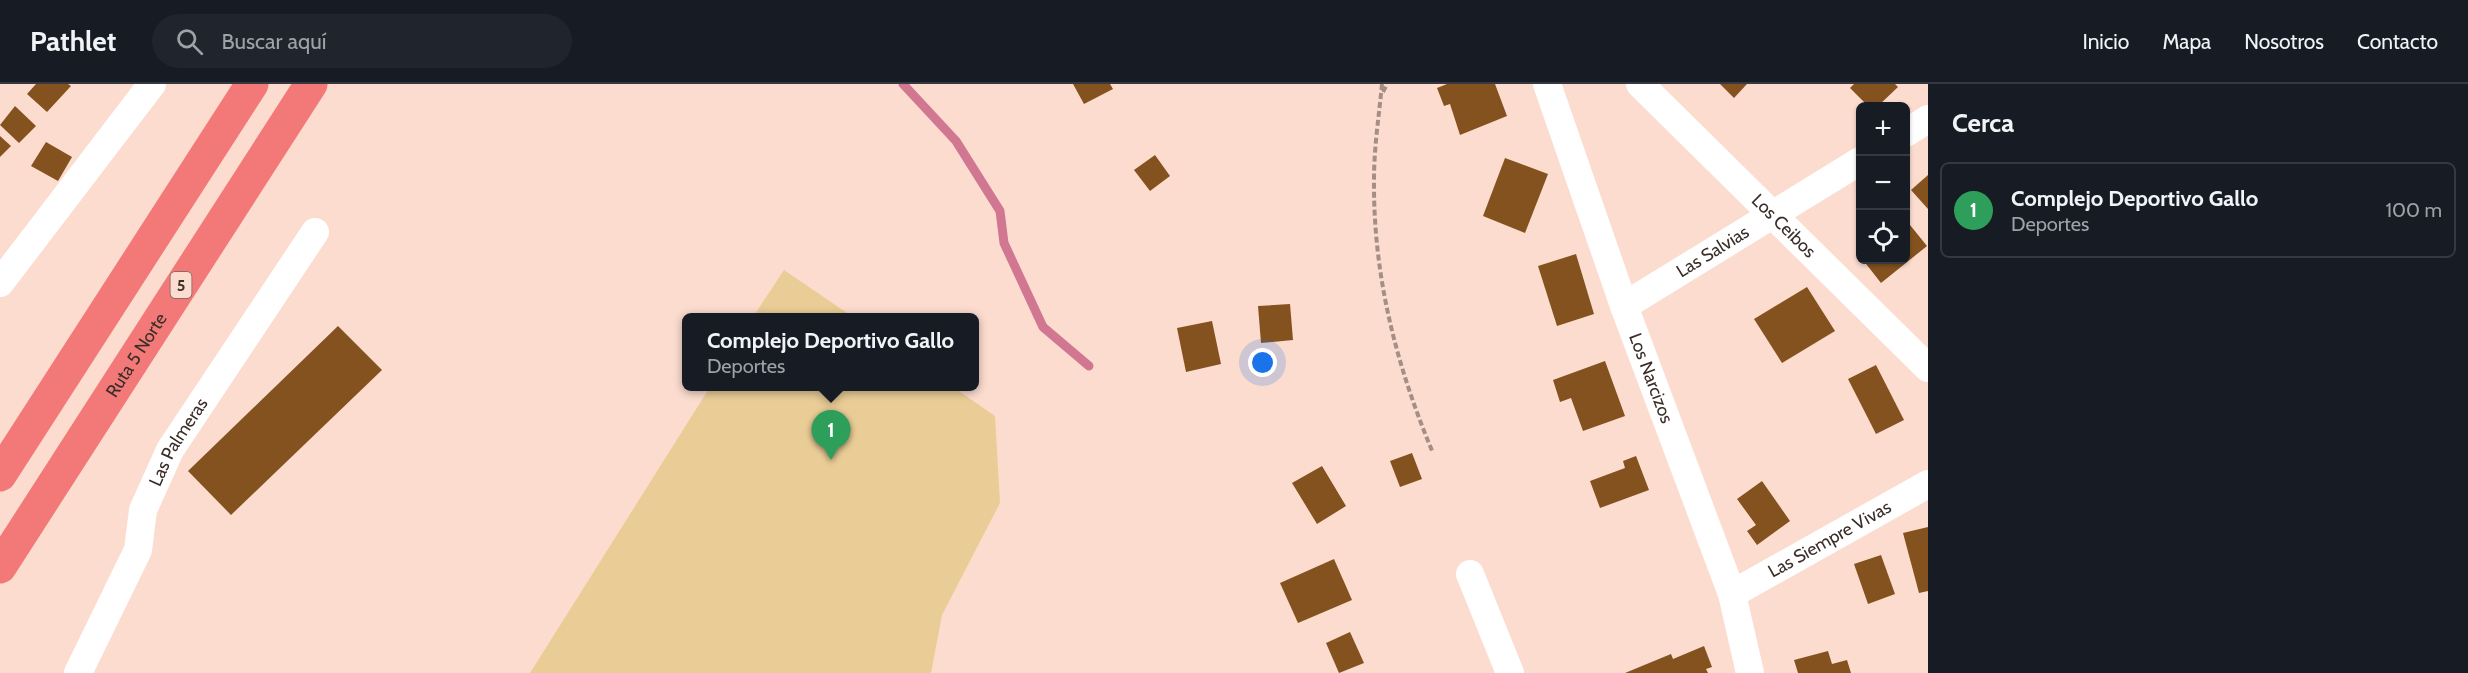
<!DOCTYPE html>
<html lang="es">
<head>
<meta charset="utf-8">
<style>
  body { margin:0; font-family:Cabin,sans-serif; background:#20242c; color:#f1f3f6 }
  .controls { position:absolute; right:18px; top:18px; display:grid; overflow:hidden; border-radius:9px; box-shadow:0 2px 4px #0004 }
  .controls button { width:54px; height:54px; display:grid; place-items:center; padding:0; border:0; border-bottom:2px solid #363941; background:#171b24; color:#f1f3f6; font:30px sans-serif }
  .you { position:absolute; left:1263px; top:279px; width:21px; height:21px; margin:-15px; border:4px solid #fff; border-radius:50%; background:#1a73e8; box-shadow:0 0 0 9px #1a73e833 }
  .badge { display:grid; place-items:center; width:39px; height:39px; border-radius:50%; background:#29812f; color:#fff; font-size:20px; font-weight:700 }
  .pin { position:absolute; translate:-50% -50px; filter:drop-shadow(0 2px 3px #0008) }
  .pin::after { content:''; position:absolute; top:32px; width:21px; height:18px; background:inherit; clip-path:polygon(0 0,100% 0,50% 100%) }
  .popup { position:absolute; left:682px; top:229px; width:297px; height:78px; box-sizing:border-box; display:grid; place-content:center; border-radius:9px; background:#171b24; filter:drop-shadow(0 2px 4px #0005); font-size:20px; white-space:nowrap; color:#9ea1a6 }
  .popup b { font-size:22px; color:#f1f3f6 }
  .popup::after { content:''; position:absolute; left:50%; top:100%; margin-left:-12px; border:12px solid transparent; border-top-color:#171b24 }
  .list { margin:0; padding:0; list-style:none }
  h2 { display:flex; justify-content:space-between; align-items:center; height:78px; margin:0; padding:0 24px; font-size:26px }
  h2 small { font-size:20px; font-weight:400; color:#9ea1a6 }
  .list li { display:grid; grid-template-columns:39px 1fr auto; gap:18px; align-items:center; box-sizing:border-box; height:96px; margin:0 12px 12px; padding:0 12px; border:2px solid #363941; border-radius:9px }
  .list b { display:block; font-size:22px; white-space:nowrap }
  .list p { margin:0; font-size:20px; white-space:nowrap; color:#9ea1a6 }
  .list em { font-size:20px; font-style:normal; color:#9ea1a6 }
  .icon { flex:none; width:33px; height:33px; fill:none; stroke:currentColor; stroke-width:2; stroke-linecap:round; stroke-linejoin:round }
  .map { position:relative; flex:none; width:1928px; height:589px; overflow:hidden }
  header { display:flex; align-items:center; gap:36px; box-sizing:border-box; height:84px; padding:0 30px; background:#171b24; border-bottom:2px solid #363941 }
  header strong { font-size:28px }
  nav { display:flex; gap:33px; margin-inline-start:auto; font-size:21px }
  .search { width:420px; height:54px; background:#20242c; display:flex; align-items:center; gap:15px; box-sizing:border-box; padding:0 21px; border-radius:33px; color:#9ea1a6; font-size:22px }
  main { display:flex }
  aside { flex:1; background:#171b24 }
  .map>svg:first-child { display:block }
  .green { fill:#eacd96 }
  .lines { fill:none; stroke-linecap:round; stroke-linejoin:round }
  .stream { stroke:#d27792; stroke-width:9 }
  .building { fill:#84521e }
  .path { stroke:#a58e84; stroke-width:4; stroke-dasharray:6 3; stroke-linecap:butt }
  .street { stroke:#fff; stroke-width:28 }
  .highway { stroke:#f37978; stroke-width:33 }
  .labels { text-anchor:middle; dominant-baseline:central; stroke-width:6; stroke-linejoin:round; paint-order:stroke }
  .shield { fill:#fcdccf; stroke:#74625b; stroke-width:1.5 }
  .shield-label { font-size:16px; font-weight:bold; fill:#3a2e29 }
  .street-label { font-size:18px; fill:#3a2e29; stroke:#fcdccf }
</style>
</head>
<body>
<header>
<strong>Pathlet</strong>
<div class="search"><svg class="icon" aria-label="search" viewBox="0 0 24 24"><circle cx="10" cy="10" r="6"/><path d="M15 15l6 6"/></svg>Buscar aquí</div>
<nav><a>Inicio</a><a>Mapa</a><a>Nosotros</a><a>Contacto</a></nav>
</header>
<main>
<div class="map">
<svg width="1928" height="589" viewBox="0 0 1928 589">
  <rect width="100%" height="100%" fill="#fcdccf"/>
  <g class="green">
    <path d="M784,186L853,233H753Z"/>
    <path d="M710,303H953L995,332L1000,419L942,531L931,589H530Z"/>
  </g>
  <g class="lines">
    <path class="stream" d="M903,0L956,57L1000,127L1004,159L1043,243L1089,282"/>
  </g>
  <g class="building">
    <path d="M36,0H68L71,2L47,28L27,10Z"/>
    <path d="M1073,0H1110L1113,5L1084,20Z"/>
    <path d="M1447,0H1495L1507,32L1460,51L1450,20L1444,22L1437,4Z"/>
    <path d="M1720,0H1747L1734,14Z"/>
    <path d="M1854,0H1895L1898,3L1878,22H1868L1850,4Z"/>
    <path d="M15,22L36,42L19,59L0,41Z"/>
    <path d="M0,52L11,62L0,73Z"/>
    <path d="M46,58L72,73L58,97L31,82Z"/>
    <path d="M1155,71L1170,92L1150,107L1134,86Z"/>
    <path d="M1505,74L1548,90L1525,149L1483,132Z"/>
    <path d="M1928,91V125L1911,106Z"/>
    <path d="M1906,136L1927,162L1881,199L1863,176H1906Z"/>
    <path d="M1576,170L1594,230L1557,242L1538,182Z"/>
    <path d="M1807,203L1835,247L1782,279L1754,235Z"/>
    <path d="M1290,220L1293,256L1261,259L1258,222Z"/>
    <path d="M1212,237L1221,280L1186,288L1177,244Z"/>
    <path d="M338,242L382,286L231,431L188,387Z"/>
    <path d="M1605,277L1625,332L1583,347L1571,314L1560,318L1553,296Z"/>
    <path d="M1876,281L1904,336L1876,350L1848,295Z"/>
    <path d="M1412,369L1422,395L1400,403L1390,377Z"/>
    <path d="M1636,372L1649,406L1600,424L1590,397L1625,384L1623,377Z"/>
    <path d="M1322,382L1346,422L1317,440L1292,399Z"/>
    <path d="M1762,397L1790,437L1757,461L1747,447L1756,441L1737,415Z"/>
    <path d="M1928,443V507L1919,509L1903,449Z"/>
    <path d="M1881,471L1895,510L1868,520L1854,480Z"/>
    <path d="M1334,475L1352,516L1298,539L1280,499Z"/>
    <path d="M1350,548L1364,579L1339,589L1326,559Z"/>
    <path d="M1704,562L1712,583L1706,585L1708,589H1625L1671,570L1673,575Z"/>
    <path d="M1828,567L1832,580L1847,576L1851,589H1798L1794,576Z"/>
  </g>
  <g class="lines">
    <g class="path">
      <path d="M1382,0C1379,32 1374,63 1374,95C1373,191 1396,281 1433,369"/>
      <path d="M1383,8L1387,0"/>
    </g>
    <g class="street">
      <path id="s1" d="M1547,0L1624,222L1732,510L1750,589"/>
      <path id="s2" d="M1640,0L1928,284"/>
      <path d="M1906,49L1928,35"/>
      <path d="M0,199L152,0"/>
      <path id="s3" d="M1624,222L1860,77"/>
      <path d="M1470,490L1510,589"/>
      <path id="s4" d="M1732,510L1928,400"/>
      <path id="s5" d="M78,589L138,466L143,426L170,366L315,148"/>
    </g>
    <g class="highway">
      <path d="M0,391L252,0"/>
      <path id="s6" d="M0,483L311,0"/>
    </g>
  </g>
  <g class="labels">
    <rect class="shield" x="170.5" y="188" width="21" height="26" rx="4.5"/>
    <g class="shield-label">
      <text x="181" y="201">5</text>
    </g>
    <g class="street-label">
      <text stroke="none"><textPath href="#s2" startOffset="202">Los Ceibos</textPath></text>
      <text stroke="none"><textPath href="#s3" startOffset="104">Las Salvias</textPath></text>
      <text stroke="none"><textPath href="#s6" startOffset="252">Ruta 5 Norte</textPath></text>
      <text stroke="none"><textPath href="#s1" startOffset="312">Los Narcizos</textPath></text>
      <text stroke="none"><textPath href="#s5" startOffset="254">Las Palmeras</textPath></text>
      <text stroke="none"><textPath href="#s4" startOffset="112">Las Siempre Vivas</textPath></text>
    </g>
  </g>
</svg>
<div class="controls">
<button>+</button>
<button>−</button>
<button><svg class="icon" aria-label="locate" viewBox="0 0 24 24"><circle cx="12" cy="12" r="6"/><path d="M12 2v4M12 18v4M2 12h4M18 12h4"/></svg></button>
</div>
<div class="you"></div>
<div class="pin badge" style="left:831px;top:376px;background:#2e9e5b">1</div>
<div class="popup"><b>Complejo Deportivo Gallo</b>Deportes</div>
</div>
<aside>
<h2>Cerca<small></small></h2>
<ul class="list">
<li><span class="badge" style="background:#2e9e5b">1</span><div><b>Complejo Deportivo Gallo</b><p>Deportes</p></div><em>100 m</em></li>
</ul>
</aside>
</main>
</body>
</html>
